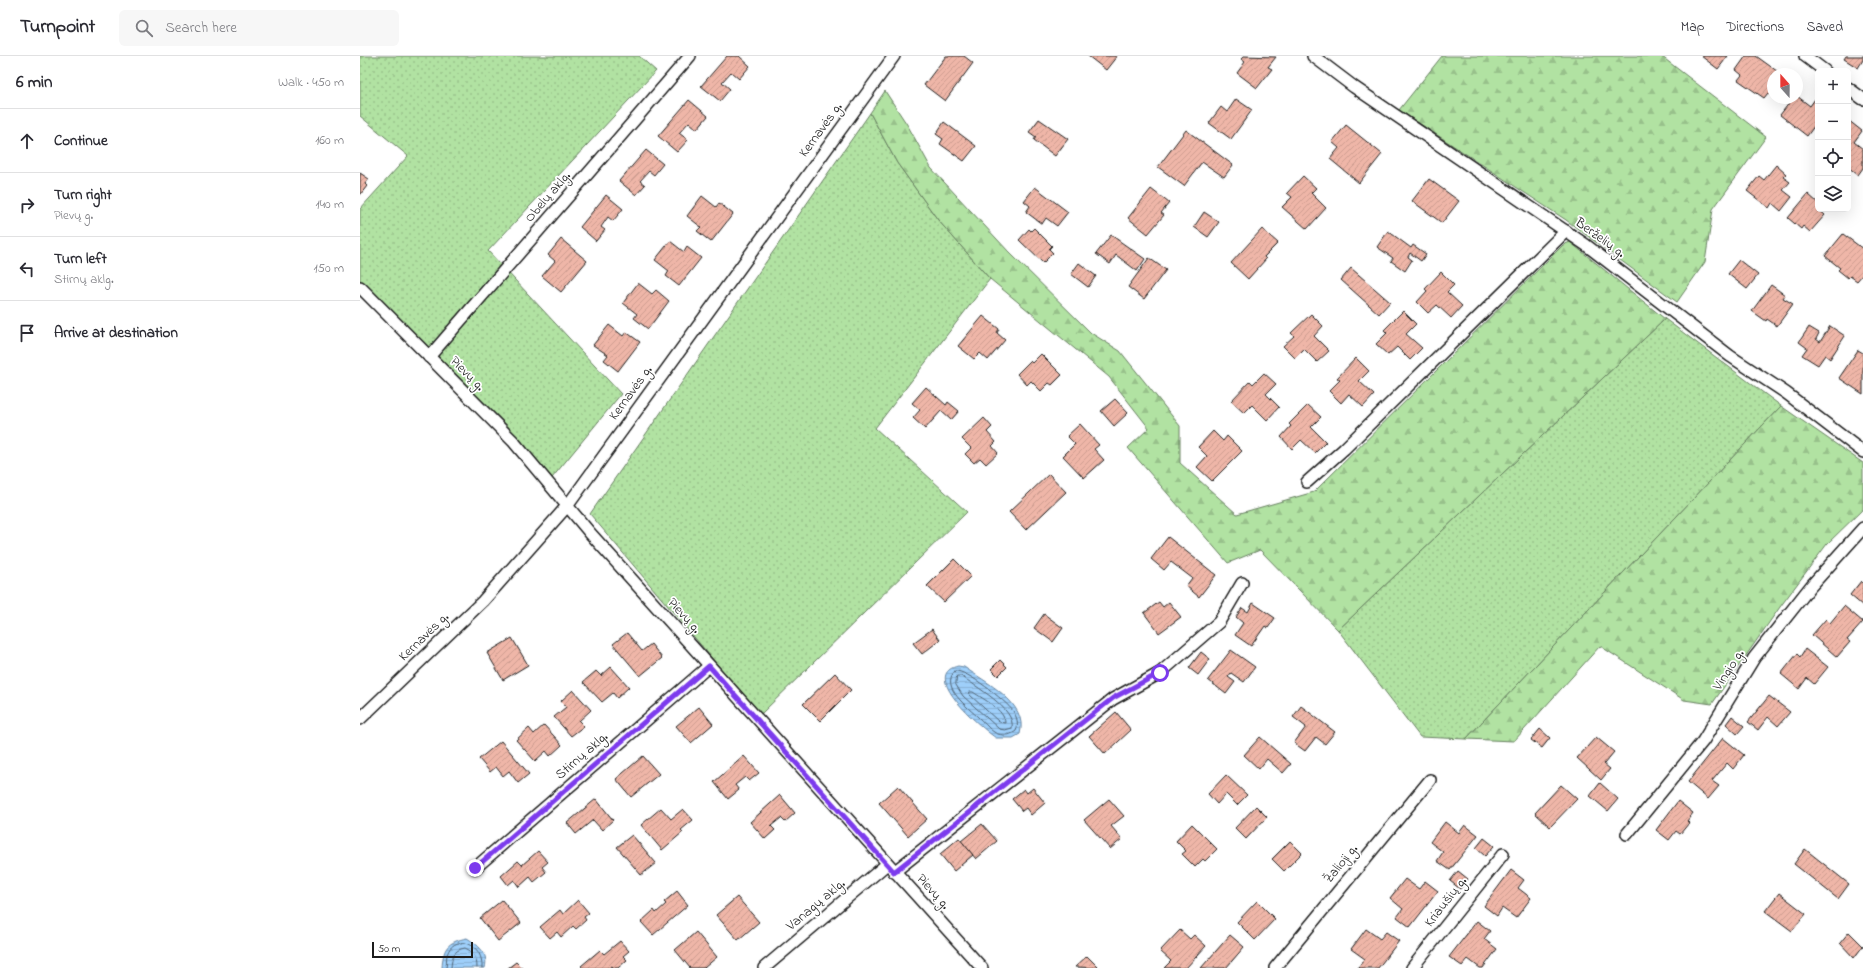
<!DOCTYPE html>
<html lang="en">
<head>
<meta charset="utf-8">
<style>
  body { margin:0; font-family:"Indie Flower",sans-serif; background:#f7f7f7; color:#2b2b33 }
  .controls { position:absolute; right:12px; top:12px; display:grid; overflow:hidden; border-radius:6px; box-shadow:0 4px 16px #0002 }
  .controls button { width:36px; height:36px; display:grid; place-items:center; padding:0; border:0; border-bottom:1px solid #e1e1e2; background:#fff; color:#2b2b33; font:20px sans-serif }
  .compass { position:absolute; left:1407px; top:12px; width:36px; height:36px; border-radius:50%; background:#fff; box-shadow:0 4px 16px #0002; rotate:339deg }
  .scale { position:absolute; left:12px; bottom:10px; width:101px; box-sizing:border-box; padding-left:4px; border:2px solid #1c1c1c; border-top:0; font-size:11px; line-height:14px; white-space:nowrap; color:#1c1c1c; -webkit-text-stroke:3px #fff; paint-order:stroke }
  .stop { position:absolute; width:12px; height:12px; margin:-9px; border:3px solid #7c3aed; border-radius:50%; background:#fff }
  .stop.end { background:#7c3aed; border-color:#fff; box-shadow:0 1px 4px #0008 }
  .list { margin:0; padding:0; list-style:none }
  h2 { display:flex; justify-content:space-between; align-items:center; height:52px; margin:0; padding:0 16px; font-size:17px }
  h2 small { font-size:13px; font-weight:400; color:#7c7c81 }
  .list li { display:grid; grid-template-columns:26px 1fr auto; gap:12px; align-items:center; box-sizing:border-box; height:64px; padding:0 16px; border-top:1px solid #e1e1e2 }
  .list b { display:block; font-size:15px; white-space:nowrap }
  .list p { margin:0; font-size:13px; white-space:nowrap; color:#7c7c81 }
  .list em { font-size:13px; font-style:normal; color:#7c7c81 }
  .icon { flex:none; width:22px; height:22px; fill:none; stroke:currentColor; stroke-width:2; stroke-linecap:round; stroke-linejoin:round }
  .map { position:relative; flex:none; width:1503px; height:912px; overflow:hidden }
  header { display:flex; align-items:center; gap:24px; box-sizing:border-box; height:56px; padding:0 20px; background:#fff; border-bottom:1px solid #e1e1e2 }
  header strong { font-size:19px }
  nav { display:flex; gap:22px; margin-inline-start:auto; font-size:14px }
  .search { width:280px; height:36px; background:#f7f7f7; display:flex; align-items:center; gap:10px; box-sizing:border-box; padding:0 14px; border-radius:6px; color:#7c7c81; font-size:15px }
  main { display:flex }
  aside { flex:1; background:#fff }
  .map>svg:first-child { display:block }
  .grass { fill:url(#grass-dots); stroke:#667f5f }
  .forest { fill:url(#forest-firs); stroke:#667f5f }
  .water { fill:url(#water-rules); stroke:#6a87a1 }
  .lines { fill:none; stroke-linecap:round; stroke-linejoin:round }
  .shore { stroke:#506475; stroke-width:1 }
  .building { fill:url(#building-hatch); stroke:#1c1c1c }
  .street-casing { stroke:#1c1c1c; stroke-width:14 }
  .street { stroke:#fff; stroke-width:11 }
  .route { stroke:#7c3aed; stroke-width:5 }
  .labels { text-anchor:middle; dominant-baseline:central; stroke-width:3.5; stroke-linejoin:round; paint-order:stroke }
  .street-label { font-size:14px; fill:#1c1c1c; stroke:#fff }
</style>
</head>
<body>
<header>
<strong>Turnpoint</strong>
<div class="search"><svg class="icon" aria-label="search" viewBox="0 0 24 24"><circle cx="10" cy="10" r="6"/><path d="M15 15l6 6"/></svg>Search here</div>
<nav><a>Map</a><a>Directions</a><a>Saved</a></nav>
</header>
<main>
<aside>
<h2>6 min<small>Walk · 450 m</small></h2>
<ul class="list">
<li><svg class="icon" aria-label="ahead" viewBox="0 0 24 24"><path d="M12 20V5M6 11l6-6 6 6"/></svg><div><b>Continue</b></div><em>160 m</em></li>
<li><svg class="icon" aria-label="right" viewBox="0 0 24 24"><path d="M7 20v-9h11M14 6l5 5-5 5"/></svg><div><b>Turn right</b><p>Pievų g.</p></div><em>140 m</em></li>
<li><svg class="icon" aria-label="left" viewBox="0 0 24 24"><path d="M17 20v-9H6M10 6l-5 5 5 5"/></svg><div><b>Turn left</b><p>Stirnų aklg.</p></div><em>150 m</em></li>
<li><svg class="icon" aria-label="arrive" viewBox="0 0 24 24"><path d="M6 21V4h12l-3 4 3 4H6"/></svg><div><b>Arrive at destination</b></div></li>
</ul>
</aside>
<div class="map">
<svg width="1503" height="912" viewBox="0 0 1503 912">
  <defs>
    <pattern id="grass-dots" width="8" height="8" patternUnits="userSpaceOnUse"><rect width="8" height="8" fill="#b1e2a2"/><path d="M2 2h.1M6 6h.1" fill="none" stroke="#98c18b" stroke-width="1.8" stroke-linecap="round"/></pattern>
    <pattern id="forest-firs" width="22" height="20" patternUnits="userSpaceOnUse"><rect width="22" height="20" fill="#b1e2a2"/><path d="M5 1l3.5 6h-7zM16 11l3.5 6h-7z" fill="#98c18b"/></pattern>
    <pattern id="water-rules" width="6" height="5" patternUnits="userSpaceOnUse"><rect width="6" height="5" fill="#9ecffa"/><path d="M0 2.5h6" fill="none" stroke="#88b1d6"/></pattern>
    <pattern id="building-hatch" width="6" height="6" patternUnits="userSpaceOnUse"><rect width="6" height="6" fill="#efb6a8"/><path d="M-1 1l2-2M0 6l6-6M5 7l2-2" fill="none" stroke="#cc9c90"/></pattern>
  </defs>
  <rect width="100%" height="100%" fill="#fff"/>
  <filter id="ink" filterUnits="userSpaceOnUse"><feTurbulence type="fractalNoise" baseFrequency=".025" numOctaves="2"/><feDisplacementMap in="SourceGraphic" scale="8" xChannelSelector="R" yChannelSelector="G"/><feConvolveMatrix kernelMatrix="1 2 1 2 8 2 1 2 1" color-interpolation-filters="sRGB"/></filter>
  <g filter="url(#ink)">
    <g class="grass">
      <path d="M0,0H279L296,15L128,195L261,338L192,422L152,376L0,224V153L48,100L0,60Z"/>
      <path d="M510,57L537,107L578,164L630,223L515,372L607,456L400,659L230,458Z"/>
      <path d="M1305,263L1421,350L1106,683L1060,681L978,574Z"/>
    </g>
    <g class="forest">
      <path d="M1082,0H1301L1406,81L1353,153L1345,206L1317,246L1206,164L1039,54Z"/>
      <path d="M525,35L548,70L571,112L649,196L731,277L760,295L820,370V407L877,458L954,436L1203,189L1210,186L1305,263L978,574L900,494L868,507L768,392L789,372L749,321L630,223L578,164L537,107L510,57Z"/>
      <path d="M1421,350L1503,407V453L1467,488L1420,551L1352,648L1324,644L1240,590L1154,685L1106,683Z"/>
    </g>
    <g class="water">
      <path d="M598,610L604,611C625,626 669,647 660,678L653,682H636C624,674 558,619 598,610Z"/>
      <path d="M107,882C118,889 129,897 125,912H82C83,892 87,886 107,882Z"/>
    </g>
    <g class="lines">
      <g class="shore">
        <path d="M595,615C606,613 646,645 653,655C657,661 659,668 656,675C651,679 645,680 638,678C631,676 625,667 619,662C609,652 579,631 595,615Z"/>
        <path d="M597,620H601C615,630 656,653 652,672L645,674L639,673L603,640L596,629Z"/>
        <path d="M610,636H613C623,643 645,654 645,667L639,666L610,639Z"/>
        <path d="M86,912C87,908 86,903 87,899C93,877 124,886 122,912"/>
        <path d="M91,912C92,901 93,894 105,892C114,896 117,902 117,912"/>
      </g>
    </g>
    <g class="building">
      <path d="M367,0H379L390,10L379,23L371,16L362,26L370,33L360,45L341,30Z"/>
      <path d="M586,0H604L613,7L585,45L564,29Z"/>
      <path d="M728,0H757L746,14Z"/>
      <path d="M884,0L916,1L908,11L912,13L897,32L877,17L885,6L881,3Z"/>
      <path d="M1341,0H1368L1358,13Z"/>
      <path d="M1386,0H1396L1421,18H1413V41L1408,37L1404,42L1378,24L1382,19L1376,14Z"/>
      <path d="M1486,0H1503V4L1498,12L1484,3Z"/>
      <path d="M1437,40L1450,50L1455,43L1458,45V65L1447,80L1420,59L1433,42H1437Z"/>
      <path d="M876,43L892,54L871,83L849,67L861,51L867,56Z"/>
      <path d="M329,44L348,60L337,73L329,66L319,77L328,84L317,96L298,80Z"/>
      <path d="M679,63L708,83L695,100L674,84L676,81L669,76Z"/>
      <path d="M1488,64L1502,75L1494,86L1503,93V112L1498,119L1488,111Z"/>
      <path d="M584,66L616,90L604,105L580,88L583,83L576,78Z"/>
      <path d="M986,69L1022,98L999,127L970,103L979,92L972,86Z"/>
      <path d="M826,74L873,109L864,121L842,106L824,130L798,111Z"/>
      <path d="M286,94L303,108L294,119L289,115L280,125L285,129L276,139L259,125Z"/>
      <path d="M1416,109L1426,118L1423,121L1430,126L1423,134L1432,141L1421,155L1412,147L1409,152L1387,135L1399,120L1404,124Z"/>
      <path d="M0,117L9,123L5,128L7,130L0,139Z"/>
      <path d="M943,120L956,132L951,137L966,152L947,173L922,151L932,141L927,137Z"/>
      <path d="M1069,123L1099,145L1082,167L1052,145Z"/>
      <path d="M675,131L708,156L697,170L686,162L682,168L666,156L670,150L664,145Z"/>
      <path d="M791,133L809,147L801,157L804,159L788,178L768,162Z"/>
      <path d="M1448,138L1458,147V153L1465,159L1450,176L1443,170L1441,173L1428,162Z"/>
      <path d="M246,139L263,153L253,165L248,161L241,171L245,174L236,185L220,171Z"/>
      <path d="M342,140L356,151L359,147L373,158L351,186L337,175L341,171L327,160Z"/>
      <path d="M844,156L859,166L848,181L834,171Z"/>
      <path d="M674,172L692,190L689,193L693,197L683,207L659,184L669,173L671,175Z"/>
      <path d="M902,173L918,187L904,201L906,203L888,223L871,207Z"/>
      <path d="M1028,175L1051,192L1053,189L1066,198L1061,205L1050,197L1048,201L1052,204L1045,215L1031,205L1033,202L1017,191Z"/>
      <path d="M1483,178L1503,193V218L1497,225L1490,220L1488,222L1478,214L1480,212L1465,200Z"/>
      <path d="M751,179L785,203L777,215L756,199L750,208L736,198Z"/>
      <path d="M201,183L227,205L201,236L182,220L195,205L188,199Z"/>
      <path d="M310,185L324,196L327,191L341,202L319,230L306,220L309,215L295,204Z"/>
      <path d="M789,202L806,214L784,243L768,231Z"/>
      <path d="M1379,204L1398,219L1387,233L1368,218Z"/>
      <path d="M719,207L736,220L728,231L711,218Z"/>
      <path d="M991,212L1030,246L1019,258L981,224Z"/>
      <path d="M1081,216L1094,229L1087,236L1102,250L1091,262L1077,249L1068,257L1057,246L1067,235L1065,233Z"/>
      <path d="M278,227L292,238L296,234L309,245L288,273L274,262L277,258L263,247Z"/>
      <path d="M1411,229L1425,239L1423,242L1433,248L1417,270L1407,263L1406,265L1392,255Z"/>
      <path d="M1043,255L1056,268L1046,278L1062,292L1050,304L1037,291L1028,299L1016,288L1027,277L1024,274Z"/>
      <path d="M951,258L963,270L954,280L969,295L957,306L944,293L935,302L923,290L934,280L931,277Z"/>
      <path d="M623,260L639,273L637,277L645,284L628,304L620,297L614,303L598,290Z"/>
      <path d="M249,269L263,280L266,276L280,286L258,315L244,304L248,299L233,289Z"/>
      <path d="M1470,270L1485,280L1470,303L1465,299L1458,309L1442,299L1447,292L1439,286L1449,271L1459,277L1456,283L1460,286Z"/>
      <path d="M1498,294L1503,297V338L1479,322Z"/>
      <path d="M681,298L702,319L692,329L689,327L681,335L671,325L667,329L657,318L670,305L672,307Z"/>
      <path d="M996,302L1009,315L999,325L1014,339L1003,351L989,338L981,347L969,335L980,324L977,322Z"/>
      <path d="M904,317L916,328L906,338L919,351L907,364L892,349L884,357L871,345L890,325L893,328Z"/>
      <path d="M566,331L586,349L588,346L599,355L591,364L581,355L565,373L553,362L560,354L552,347Z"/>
      <path d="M755,343L768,357L754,370L741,355Z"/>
      <path d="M948,349L961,361L951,371L966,386L955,397L941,384L932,393L921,381L931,370L929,368Z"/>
      <path d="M624,362L632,371L627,376L636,386L632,390L638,397L626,408L620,402L614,407L605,398L611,392L602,383Z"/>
      <path d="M720,368L739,389L734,393L744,404L724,422L703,400L715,388L707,380Z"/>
      <path d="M853,375L863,385L867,380L882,395L852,425L837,411L847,400L838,391Z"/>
      <path d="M689,418L706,436L666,474L649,456Z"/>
      <path d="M808,481L856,519L839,541L826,530L832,522L811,506L804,514L791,503Z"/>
      <path d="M594,503L611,520L584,546L567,530Z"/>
      <path d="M1501,525L1503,527V550L1490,539Z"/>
      <path d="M799,546L803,551L809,546L821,561L799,577L784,557Z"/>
      <path d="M893,547L915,562L908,572L905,570L891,590L875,579L883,567L876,561L882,552L888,556Z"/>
      <path d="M1484,550L1503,566L1487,584L1490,586L1477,601L1452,579L1466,563L1470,567Z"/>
      <path d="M684,558L703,572L693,586L674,572Z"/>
      <path d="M572,573L580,584L562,598L553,587Z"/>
      <path d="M267,577L282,595L291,588L302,602L280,620L253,588Z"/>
      <path d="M152,582L168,609L143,624L127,597Z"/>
      <path d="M1445,593L1468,611L1454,628L1447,622L1439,633L1421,618L1437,598L1440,601Z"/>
      <path d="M871,594L895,611L884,626L871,617L868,621L875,626L866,638L848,624Z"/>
      <path d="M841,596L850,603L838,619L829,612Z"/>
      <path d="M640,604L647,611L638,620L631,613Z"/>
      <path d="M251,611L269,631L257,642L253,637L242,646L223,626L236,615L241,620Z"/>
      <path d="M475,617L491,634L460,665L443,648Z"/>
      <path d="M213,634L231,654L219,665L224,670L211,680L194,661L206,651L201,645Z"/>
      <path d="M1409,640L1430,656L1418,670L1408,661L1398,674L1388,666Z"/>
      <path d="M941,650L975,676L965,688L956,681L945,695L934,687L946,671L933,661Z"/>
      <path d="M339,651L353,668L331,687L316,670Z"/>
      <path d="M756,656L771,674L745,698L729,680Z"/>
      <path d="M1372,660L1384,670L1377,678L1366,668Z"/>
      <path d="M184,669L202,689L190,700L186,695L175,705L156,684L169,672L174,678Z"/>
      <path d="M1180,673L1190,682L1182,692L1171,684Z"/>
      <path d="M900,681L931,708L923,717L907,703L899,713L884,699Z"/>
      <path d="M1236,681L1254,696L1244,708L1250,713L1241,724L1217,702Z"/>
      <path d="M1363,682L1384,699L1373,713L1367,707L1352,725L1359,730L1348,743L1328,726Z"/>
      <path d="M141,685L169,718L158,727L149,715L143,720L136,711L130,716L119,703Z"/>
      <path d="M283,700L299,718L271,741L256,723Z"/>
      <path d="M384,700L399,717L389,725L385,721L375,729L379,734L368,743L354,726Z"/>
      <path d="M866,719L887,739L877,749L866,738L857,748L848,738Z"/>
      <path d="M1240,727L1258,743L1248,755L1230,740Z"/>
      <path d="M1201,729L1217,743L1190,771L1175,757Z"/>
      <path d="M538,730L567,763L548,780L519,747Z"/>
      <path d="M673,732L685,747L671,759L666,752L662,755L652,743L664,733L667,737Z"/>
      <path d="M420,739L435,757L425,766L421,762L411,770L415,774L405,783L390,766Z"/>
      <path d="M236,743L253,764L242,774L233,764L216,778L207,767Z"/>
      <path d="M749,743L764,760L751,770L762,783L750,793L724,764Z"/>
      <path d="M1318,745L1333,757L1327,765L1329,767L1320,778L1316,775L1309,784L1296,774Z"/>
      <path d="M896,750L907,761L886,783L875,772Z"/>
      <path d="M301,752L311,763L323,753L333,764L321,774L323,776L302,794L281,769Z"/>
      <path d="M1085,766L1099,777L1105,769L1118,779L1090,814L1077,805L1083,796L1070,786Z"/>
      <path d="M622,768L637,785L616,803L601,785Z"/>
      <path d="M832,768L857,793L845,805L843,803L835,811L822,798L826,795L816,785Z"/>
      <path d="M272,779L296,807L281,819L257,791Z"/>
      <path d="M599,782L613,799L594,815L580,798Z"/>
      <path d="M1124,782L1134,790L1125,800L1116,792Z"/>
      <path d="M930,785L942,797L924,815L912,803Z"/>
      <path d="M1445,793L1489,828L1478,843L1434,808Z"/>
      <path d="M178,795L188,806L182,811L186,816L174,826L170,821L159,831L154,824L148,829L141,820L158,805L162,809Z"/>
      <path d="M1151,814L1164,824L1158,832L1171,842L1156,862L1142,852L1137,860L1124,850Z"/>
      <path d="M1098,815L1108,823L1100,833L1090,825Z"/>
      <path d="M1045,823L1059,833L1065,825L1078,835L1050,871L1037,861L1043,853L1030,842Z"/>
      <path d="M317,835L328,849L293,879L281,866L294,854L296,857L306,848L304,846Z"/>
      <path d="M1419,837L1446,858L1432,875L1405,855Z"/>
      <path d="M377,841L399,866L378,884L356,859Z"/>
      <path d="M142,844L161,867L138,885L120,862Z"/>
      <path d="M218,844L229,857L224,861L226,864L216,873L213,870L201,881L197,876L190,882L180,871L200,854L203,858Z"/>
      <path d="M897,845L915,863L895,884L877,866Z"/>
      <path d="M1117,865L1130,875L1124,883L1137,893L1123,912H1120L1108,903L1102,910L1089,901Z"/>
      <path d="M1006,873L1020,883L1026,876L1039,885L1018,912H999L998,911L1005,903L991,893Z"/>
      <path d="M820,874L830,883L834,879L846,890L826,912H804L811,905L800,895Z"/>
      <path d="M336,876L357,901L344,912H330L315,894Z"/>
      <path d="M1489,876L1503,890L1494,902L1480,887Z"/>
      <path d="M870,879L884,891L866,912H841Z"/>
      <path d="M260,885L269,895L263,900L267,904L258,912H254L252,910L249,912H223L221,910L240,894L244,898Z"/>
      <path d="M727,900L739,912L715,911Z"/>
      <path d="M156,906L162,912H148Z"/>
    </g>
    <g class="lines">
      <g class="street-casing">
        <g id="street">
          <path d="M953,0L994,31L1226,189L1370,300L1426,337L1503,396"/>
          <path d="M1445,0L1465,15"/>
          <path d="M1488,32L1503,43"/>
          <path d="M0,231L153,385L230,477L622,912"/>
          <path d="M69,301L330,0"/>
          <path d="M947,426L984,393L1206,175"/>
          <path d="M0,663L123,545L208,449L534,0"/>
          <path d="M1267,778L1343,685L1394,602L1451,530L1503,472"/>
          <path d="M115,812L349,610"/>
          <path d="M534,816L753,643L800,617L859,566L882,527"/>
          <path d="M404,912L527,808"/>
          <path d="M915,912L1070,724"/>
          <path d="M1052,912L1143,798"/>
        </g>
      </g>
      <use href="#street" class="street"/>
    </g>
  </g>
  <g class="lines" filter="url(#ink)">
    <path class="route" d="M115,812L349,610L534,816L753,642L800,617"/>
  </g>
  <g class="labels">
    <g class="street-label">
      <text transform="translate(461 74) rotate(-54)">Kernavės g.</text>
      <text transform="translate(188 141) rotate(-49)">Obelų aklg.</text>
      <text transform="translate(1240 182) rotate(36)">Berželių g.</text>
      <text transform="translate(107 318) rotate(45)">Pievų g.</text>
      <text transform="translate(271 337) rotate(-54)">Kernavės g.</text>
      <text transform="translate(324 560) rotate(48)">Pievų g.</text>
      <text transform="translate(64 581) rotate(-44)">Kernavės g.</text>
      <text transform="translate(1369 614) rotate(-57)">Vingio g.</text>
      <text transform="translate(222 700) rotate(-41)">Stirnų aklg.</text>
      <text transform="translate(981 808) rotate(-51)">Žalioji g.</text>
      <text transform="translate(573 836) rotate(48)">Pievų g.</text>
      <text transform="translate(1086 846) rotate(-52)">Kriaušių g.</text>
      <text transform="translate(456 849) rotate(-40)">Vanagų aklg.</text>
    </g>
  </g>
</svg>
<div class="controls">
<button>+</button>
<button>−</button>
<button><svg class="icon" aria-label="locate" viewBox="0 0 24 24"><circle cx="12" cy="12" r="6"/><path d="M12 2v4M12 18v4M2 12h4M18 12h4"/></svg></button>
<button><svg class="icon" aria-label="layers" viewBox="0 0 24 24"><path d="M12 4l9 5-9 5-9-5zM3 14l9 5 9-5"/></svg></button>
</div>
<svg class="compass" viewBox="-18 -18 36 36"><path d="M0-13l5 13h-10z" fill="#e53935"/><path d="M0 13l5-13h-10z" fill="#7c7c81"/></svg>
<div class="scale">50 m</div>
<div class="stop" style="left:800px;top:617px"></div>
<div class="stop end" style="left:115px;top:812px"></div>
</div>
</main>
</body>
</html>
